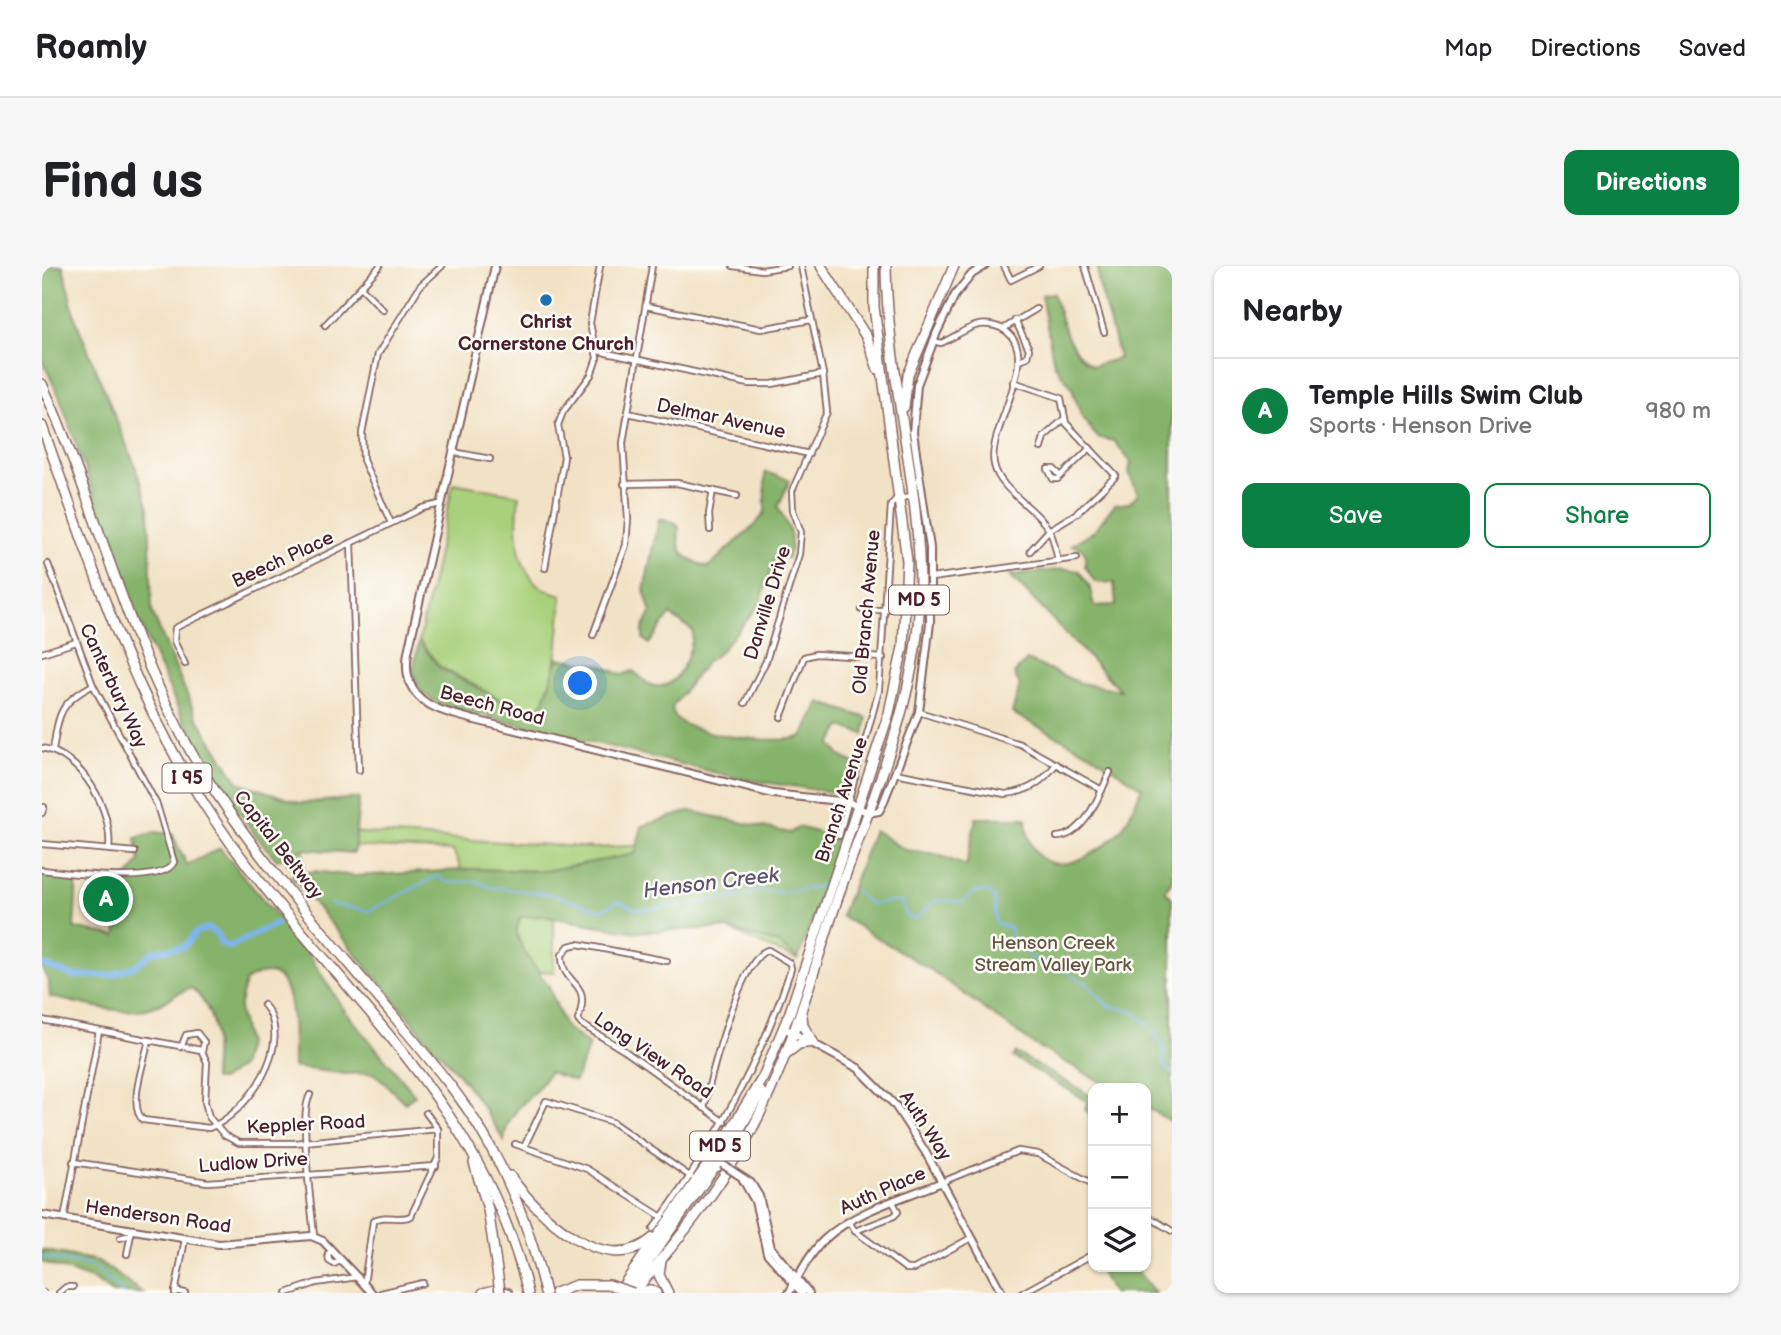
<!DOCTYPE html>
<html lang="en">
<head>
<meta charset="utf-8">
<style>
  body { margin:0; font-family:"Balsamiq Sans",sans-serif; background:#f6f6f6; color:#202124 }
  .controls { position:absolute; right:21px; bottom:21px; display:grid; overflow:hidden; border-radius:14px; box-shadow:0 2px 5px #0004 }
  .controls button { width:63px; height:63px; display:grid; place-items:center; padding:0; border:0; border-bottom:2px solid #e0e0e0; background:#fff; color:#202124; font:35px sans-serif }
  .you { position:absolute; left:539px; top:418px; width:24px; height:24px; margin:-18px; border:5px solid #fff; border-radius:50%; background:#1a73e8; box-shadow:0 0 0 10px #1a73e833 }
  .badge { display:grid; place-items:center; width:46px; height:46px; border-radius:50%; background:#0b8043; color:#fff; font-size:23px; font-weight:700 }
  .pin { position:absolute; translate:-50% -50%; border:4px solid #fff; box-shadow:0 2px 7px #0006 }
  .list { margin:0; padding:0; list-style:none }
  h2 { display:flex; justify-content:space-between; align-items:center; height:91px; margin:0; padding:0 28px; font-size:30px }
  h2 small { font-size:23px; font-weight:400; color:#757577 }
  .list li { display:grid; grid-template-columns:46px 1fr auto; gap:21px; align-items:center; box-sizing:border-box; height:105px; padding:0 28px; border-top:2px solid #e0e0e0 }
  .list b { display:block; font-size:26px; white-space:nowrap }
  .list p { margin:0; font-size:23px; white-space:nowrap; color:#757577 }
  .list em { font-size:23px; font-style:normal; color:#757577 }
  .actions { display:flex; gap:14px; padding:21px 28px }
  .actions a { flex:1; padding:16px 0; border:2px solid #0b8043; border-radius:14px; text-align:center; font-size:24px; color:#0b8043 }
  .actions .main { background:#0b8043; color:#fff }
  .icon { flex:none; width:38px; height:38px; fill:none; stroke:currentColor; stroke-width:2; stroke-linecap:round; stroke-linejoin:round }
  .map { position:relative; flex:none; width:1130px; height:1027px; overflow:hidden; border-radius:14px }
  header { display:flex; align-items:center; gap:42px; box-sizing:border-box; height:98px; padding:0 35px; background:#fff; border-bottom:2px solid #e0e0e0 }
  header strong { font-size:33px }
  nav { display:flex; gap:38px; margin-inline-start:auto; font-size:24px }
  .intro { display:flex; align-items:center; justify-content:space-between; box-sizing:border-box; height:168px; padding:0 42px }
  h1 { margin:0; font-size:49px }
  .button { padding:18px 32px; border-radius:14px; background:#0b8043; color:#fff; font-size:24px; font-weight:700 }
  main { display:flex; gap:42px; padding:0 42px }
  aside { flex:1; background:#fff; border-radius:14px; box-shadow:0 2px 5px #0004 }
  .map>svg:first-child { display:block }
  .green { fill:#a9d17b; stroke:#7a7853; stroke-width:2 }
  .forest { fill:#86b36b; stroke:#68694b; stroke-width:2 }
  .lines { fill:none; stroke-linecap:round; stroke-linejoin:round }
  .stream { stroke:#7cb4ec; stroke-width:2 }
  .river { stroke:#7cb4ec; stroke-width:6 }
  .street-casing { stroke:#856361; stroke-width:8 }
  .secondary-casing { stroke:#856361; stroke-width:10 }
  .highway-casing { stroke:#856361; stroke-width:12 }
  .street { stroke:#fff; stroke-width:4.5 }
  .secondary { stroke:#fff; stroke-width:6 }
  .highway { stroke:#fff; stroke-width:9 }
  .secondary-bridge-casing { stroke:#856361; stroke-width:10; stroke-linecap:butt }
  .highway-bridge-casing { stroke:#856361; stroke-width:12; stroke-linecap:butt }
  .secondary-bridge { stroke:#fff; stroke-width:6 }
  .highway-bridge { stroke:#fff; stroke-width:9 }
  .poi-dot { fill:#1f6fb2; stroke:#fdfcf7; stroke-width:2.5 }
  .labels { text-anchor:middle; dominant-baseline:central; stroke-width:5; stroke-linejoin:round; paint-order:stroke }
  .shield { fill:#fdfcf7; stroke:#806168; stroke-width:2 }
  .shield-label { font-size:18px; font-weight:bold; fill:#4a1f2b }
  .poi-label { font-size:19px; font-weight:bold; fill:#4a1f2b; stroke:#fdfcf7 }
  .street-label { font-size:19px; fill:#4a1f2b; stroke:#fdfcf7 }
  .park-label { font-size:19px; fill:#665443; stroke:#fdfcf7 }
  .water-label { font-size:21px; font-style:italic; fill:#5c536f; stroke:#fdfcf7 }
</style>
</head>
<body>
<header>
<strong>Roamly</strong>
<nav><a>Map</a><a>Directions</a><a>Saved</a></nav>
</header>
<div class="intro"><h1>Find us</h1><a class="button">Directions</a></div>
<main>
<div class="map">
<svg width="1130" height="1027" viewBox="0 0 1130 1027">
  <rect width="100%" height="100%" fill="#fdfcf7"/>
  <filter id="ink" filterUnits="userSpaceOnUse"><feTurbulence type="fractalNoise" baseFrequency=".0143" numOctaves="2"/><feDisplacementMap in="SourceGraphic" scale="14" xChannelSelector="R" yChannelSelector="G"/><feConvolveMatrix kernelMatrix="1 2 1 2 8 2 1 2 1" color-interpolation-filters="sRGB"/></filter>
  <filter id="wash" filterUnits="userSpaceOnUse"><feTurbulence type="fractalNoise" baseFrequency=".00686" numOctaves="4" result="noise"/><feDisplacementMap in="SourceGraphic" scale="28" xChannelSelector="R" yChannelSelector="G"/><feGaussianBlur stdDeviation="1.57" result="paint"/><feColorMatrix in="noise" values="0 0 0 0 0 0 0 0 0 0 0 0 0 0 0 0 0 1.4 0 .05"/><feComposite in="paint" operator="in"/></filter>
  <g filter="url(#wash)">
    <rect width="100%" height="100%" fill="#f2e2c5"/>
    <g class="green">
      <path d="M411,217L477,229C474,258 471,301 499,321C504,325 514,327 520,329C517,361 517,420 495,444L467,438L398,401L377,375Z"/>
      <path d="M261,563L553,582L649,577L776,634L755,694L686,663L428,622L411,585L262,578L261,617L232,581Z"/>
      <path d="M512,648V706L495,705L456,650Z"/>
    </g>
    <g class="forest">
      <path d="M0,0H21L33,52L92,197L107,242L110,346L154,450L196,516L258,537L317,532L312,587L262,583L235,594L211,566L185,529L141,453L93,347L18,132L0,94Z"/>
      <path d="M1056,0H1130V615L1123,624L1130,632V856L1104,841V822H1070L991,778L889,704L799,650L832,564L863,584L894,588L924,600L934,552H984C986,617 1039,603 1074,569C1086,558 1093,536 1100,522L1049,488L970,447L978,419L972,408L985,394L1038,417L1078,424L968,309L1024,303L1037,305L1047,319L1052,340L1074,339L1072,317L1053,316L1043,300L1044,289L1039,282L1029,279L1052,265L1072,239L1087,237L1096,228L1087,207L1089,196L1072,175L1055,171L1039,149L1029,120L1012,98L999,29L1011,27C1020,55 1024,84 1051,100L1077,92L1056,14Z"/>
      <path d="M723,206L748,214L736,241C747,261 753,271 746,292L734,290L717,340L676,388L665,395L630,441C631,446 632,452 637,455C656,469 738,480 761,470L777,436L825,452L822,468L799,460L789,478L798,490L812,497L803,528L699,513L399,439L378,425L371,405L377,375L398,402L467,438L495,444L501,437L516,392L559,399L580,409L591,405C597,409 603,417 609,419C635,429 651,384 651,365L628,349L607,378L601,372V363L609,347L602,324L617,253L632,256L637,261C634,286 641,293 666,301L713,259L723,246Z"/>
      <path d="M648,545L748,567L757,561L799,573L756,693L735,677L683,662L594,666L500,650L478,651L474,666L481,684L506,719L523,761L547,779L533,815L507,806C492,835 466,839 462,875C442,840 418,807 389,778L249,610L272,605L313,610L436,603L502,605L593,588L600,560Z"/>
      <path d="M113,566L130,568L145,599L178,582L264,685L303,745L373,829L363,837L332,807L304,808L251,801C250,773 258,679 203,715L197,743L205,778L199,801L180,814H171C172,776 180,752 150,722C136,725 129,733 116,739C86,753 39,737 8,731L7,716L0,703V610L35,613L32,662L74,670L81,617L98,595L94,572Z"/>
      <path d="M974,787L1051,831V850L1043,844L1045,835L971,791Z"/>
      <path d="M0,984L56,995L101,1027H70L52,1014L0,996Z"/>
      <path d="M1056,1001H1092L1113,1027H1070Z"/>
    </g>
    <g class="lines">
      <g class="stream">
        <path d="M812,624L828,638L859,635L864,649L873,653L894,634L920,636L933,626L945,625L952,631L954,657L968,662L970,677L990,692L1019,703L1046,718L1066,740L1090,744L1109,761L1122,781L1121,799L1130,807"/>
        <path d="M288,638L327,645L395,610L407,617L434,615L448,621L507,628L560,644L577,635L593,643H610L686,633L718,625L743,626L781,620"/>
        <path d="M0,991L50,1000L82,1027"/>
      </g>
      <path class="river" d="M0,698L31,710L70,709L93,700L112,685L142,681L153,667L165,662L177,669L178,677L187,681L235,657"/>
    </g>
  </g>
  <g filter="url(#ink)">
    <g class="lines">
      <g class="street-casing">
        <g id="street">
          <path d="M691,0L720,4L746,0"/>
          <path d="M962,0L969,14L997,0"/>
          <path d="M1043,0L1062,66"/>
          <path d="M319,21L341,44"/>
          <path d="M604,40L719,63L769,54"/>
          <path d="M973,54L987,83L985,91L977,94"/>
          <path d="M283,59L338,0"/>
          <path d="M961,63L994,43"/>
          <path d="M891,75L899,77C911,72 921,64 933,60C941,57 952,59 959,62C1005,86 944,163 952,198C957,225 994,241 1007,264C1012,272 1014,285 1016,295"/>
          <path d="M556,85L707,118H730L781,108"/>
          <path d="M971,116L1019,132L1024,157L1074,210L1035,247L1007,264L988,285"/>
          <path d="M586,147L767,188"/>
          <path d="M999,182L1002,171L1022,153"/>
          <path d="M411,186L448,193"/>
          <path d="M1019,210L1012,203H1006L1011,213H1016L1048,182"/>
          <path d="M582,218L635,217L695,230"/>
          <path d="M349,257L321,194L320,167L336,88L378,20L400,0"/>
          <path d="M668,264L667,248L671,224"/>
          <path d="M309,277L317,504"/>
          <path d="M503,302L522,191L516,159L521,146L549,109L555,92L548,57L558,0"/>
          <path d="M889,312L1035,292"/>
          <path d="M820,344H844"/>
          <path d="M551,369L584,279L586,253L581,177L610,0"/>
          <path d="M0,387L34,376"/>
          <path d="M143,398L132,375L133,362L381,242L398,238"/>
          <path d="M703,437L724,395L757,288L759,266L751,244L750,225L785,146L781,108L759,0"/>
          <path d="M877,446L978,478L1060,524"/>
          <path d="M739,451L762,391L774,388L841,392"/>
          <path d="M0,482C40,489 71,544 67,583"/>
          <path d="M11,484C17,447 17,437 51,419"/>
          <path d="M853,507L963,528C986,526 1001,516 1014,498"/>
          <path d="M0,547L2,541"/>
          <path d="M797,570L837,424L849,239L854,233L869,230"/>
          <path d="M1015,571C1043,570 1058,528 1068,506"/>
          <path d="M0,578L93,586"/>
          <path d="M0,604C24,606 121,621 132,596L115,539L51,419L6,298"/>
          <path d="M625,695L536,678L527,680L520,689C520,723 551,711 536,754L539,758L583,785L682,856"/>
          <path d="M0,754L159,784L165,796L163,836L167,851L182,869L197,877H252L396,863"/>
          <path d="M107,774C103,793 85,840 101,854L167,862C206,848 254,776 222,739"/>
          <path d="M140,779L144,769L155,767L162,776L160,785"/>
          <path d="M268,829C256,849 270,942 272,971"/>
          <path d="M473,878L545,903L620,951"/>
          <path d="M482,881L504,835L570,856L649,911"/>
          <path d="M31,896L166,916L394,900"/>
          <path d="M900,916L976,885L996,888L1051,918"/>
          <path d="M1104,949L1130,965"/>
          <path d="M22,953L57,765"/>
          <path d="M807,956L813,965L864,1003H872L929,972"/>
          <path d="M611,963C670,883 718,798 749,703L748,697L726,684C698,691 668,814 662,842"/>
          <path d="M813,965L852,950L856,946L851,936"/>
          <path d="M78,972L88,969"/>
          <path d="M290,984L286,988L287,995L292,998L300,994"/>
          <path d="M85,988L90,963"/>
          <path d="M322,1018L331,955C343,947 356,956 369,950L396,892V863L384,847"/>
          <path d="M133,1025L143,1027"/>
          <path d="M0,1027H1"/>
          <path d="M17,1027L24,1021H31"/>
          <path d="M133,1027L143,973"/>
          <path d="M245,1027L274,1017L315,1011"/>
          <path d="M339,1027L381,1017"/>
          <path d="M980,1027L1051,988"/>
        </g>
      </g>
      <g class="secondary-casing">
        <g id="secondary">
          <path d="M453,0L366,386C358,436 394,444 433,454L731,528L807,536L826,547L837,545L840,540L877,446L888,357V282L871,166L875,119L895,66L913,29L930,8L943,0"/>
          <path d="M742,762L816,802L853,839L884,887L960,1027"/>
          <path d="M695,908L709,917L717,930L729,982L767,1027"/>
          <path d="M701,914L713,935L725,987L760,1027"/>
          <path d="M0,949L177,978L269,970L281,975L330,1027"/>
          <path d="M747,1027C758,1008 767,988 783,973C814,944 862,932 900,916"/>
        </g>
      </g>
      <g class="highway-casing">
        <g id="highway">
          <path d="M779,0L825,72L836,103"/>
          <path d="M0,118C58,246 85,381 159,503C213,591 284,669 350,748C380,785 412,820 437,861C468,912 490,969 503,1027"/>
          <path d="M862,141L866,109L912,0"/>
          <path d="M0,160C47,290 86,421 162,538C271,707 438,822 486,1027"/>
          <path d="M745,787L757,778L771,776L761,760L760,749"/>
          <path d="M432,897L446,943L457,1018"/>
          <path d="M468,910C494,947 563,1015 611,972"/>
          <path d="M619,995L617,1009L626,1027"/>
          <path d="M441,1027L454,1024L466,1027"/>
          <path d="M513,1027L534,1019H567"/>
          <path d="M576,1027L678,881L721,811L748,746L847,447L861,381L865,295L832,41V0"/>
          <path d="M584,1027L672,902L680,898L683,889L719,826"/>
          <path d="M591,1027C634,977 676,925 708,867C753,783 775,688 807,599C839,512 876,422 878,328C879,218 845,110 844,0"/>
          <path d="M595,1027L608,1024L614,1027"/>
        </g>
      </g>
      <use href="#street" class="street"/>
      <use href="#secondary" class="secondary"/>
      <use href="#highway" class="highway"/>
      <g class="secondary-bridge-casing">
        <path id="secondary-bridge" d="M680,898L695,908"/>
      </g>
      <g class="highway-bridge-casing">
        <g id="highway-bridge">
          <path d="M457,1018L458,1027"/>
          <path d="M567,1019L591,1027"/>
        </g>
      </g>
      <use href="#secondary-bridge" class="secondary-bridge"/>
      <use href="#highway-bridge" class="highway-bridge"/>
    </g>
  </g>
  <circle class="poi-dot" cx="504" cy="34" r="7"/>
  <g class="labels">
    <g class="shield">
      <rect x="847" y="319.5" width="60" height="29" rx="5"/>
      <rect x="120.5" y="497.5" width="49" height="29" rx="5"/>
      <rect x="648" y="865.5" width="60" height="29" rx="5"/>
    </g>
    <g class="shield-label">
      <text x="877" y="334">MD 5</text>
      <text x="145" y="512">I 95</text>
      <text x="678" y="880">MD 5</text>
    </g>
    <g class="poi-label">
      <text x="504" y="56">Christ<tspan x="504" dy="22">Cornerstone Church</tspan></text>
    </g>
    <g class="street-label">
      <text transform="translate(679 153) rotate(12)">Delmar Avenue</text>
      <text transform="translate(241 294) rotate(-25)">Beech Place</text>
      <text transform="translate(726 337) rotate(-73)">Danville Drive</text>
      <text transform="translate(825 346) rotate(-85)">Old Branch Avenue</text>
      <text transform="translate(71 420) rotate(65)">Canterbury Way</text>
      <text transform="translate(450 440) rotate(15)">Beech Road</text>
      <text transform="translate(800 534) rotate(-72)">Branch Avenue</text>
      <text transform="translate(236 579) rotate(52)">Capital Beltway</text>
      <text transform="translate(611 790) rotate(34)">Long View Road</text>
      <text transform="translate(264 859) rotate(-3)">Keppler Road</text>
      <text transform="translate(883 860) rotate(57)">Auth Way</text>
      <text transform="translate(211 897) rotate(-4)">Ludlow Drive</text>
      <text transform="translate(841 925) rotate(-24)">Auth Place</text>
      <text transform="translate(116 951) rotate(8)">Henderson Road</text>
    </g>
    <g class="park-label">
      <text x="1011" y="677">Henson Creek<tspan x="1011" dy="22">Stream Valley Park</tspan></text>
    </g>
    <g class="water-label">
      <text transform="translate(669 617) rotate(-7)">Henson Creek</text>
    </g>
  </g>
</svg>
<div class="controls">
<button>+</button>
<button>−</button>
<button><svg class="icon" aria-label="layers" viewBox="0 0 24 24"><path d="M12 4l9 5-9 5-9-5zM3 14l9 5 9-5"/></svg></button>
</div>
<div class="you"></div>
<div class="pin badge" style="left:64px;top:633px">A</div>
</div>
<aside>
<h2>Nearby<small></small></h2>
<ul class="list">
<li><span class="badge">A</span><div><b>Temple Hills Swim Club</b><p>Sports · Henson Drive</p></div><em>980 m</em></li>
</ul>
<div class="actions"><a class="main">Save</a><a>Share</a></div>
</aside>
</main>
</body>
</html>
